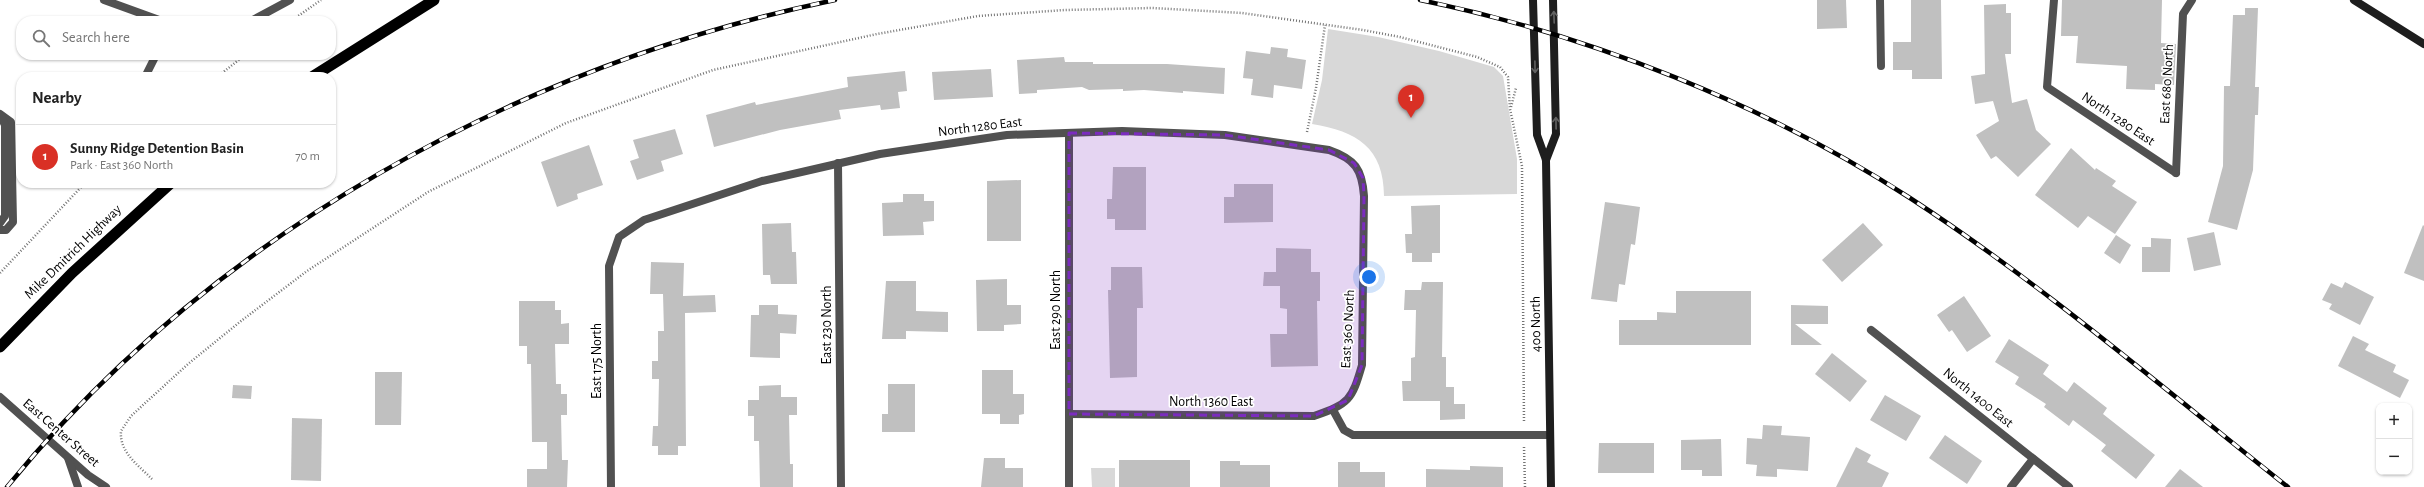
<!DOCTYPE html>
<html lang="en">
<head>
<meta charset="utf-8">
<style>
  body { margin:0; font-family:"Alegreya Sans",sans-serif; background:#f6f6f6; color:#222 }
  .controls { position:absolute; right:12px; bottom:12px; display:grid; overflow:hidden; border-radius:8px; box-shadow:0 1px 3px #0004 }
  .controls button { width:36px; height:36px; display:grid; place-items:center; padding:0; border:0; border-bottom:1px solid #e0e0e0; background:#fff; color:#222; font:20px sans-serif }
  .you { position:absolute; left:1369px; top:277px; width:14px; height:14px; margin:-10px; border:3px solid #fff; border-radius:50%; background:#1a73e8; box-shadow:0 0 0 6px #1a73e833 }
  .badge { display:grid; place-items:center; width:26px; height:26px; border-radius:50%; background:#d93025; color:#fff; font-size:13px; font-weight:700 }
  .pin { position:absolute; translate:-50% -33px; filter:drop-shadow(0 1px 2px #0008) }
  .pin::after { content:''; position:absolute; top:21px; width:14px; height:12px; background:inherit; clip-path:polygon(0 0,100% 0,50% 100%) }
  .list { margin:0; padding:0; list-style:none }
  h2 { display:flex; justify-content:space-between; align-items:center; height:52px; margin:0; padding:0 16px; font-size:17px }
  h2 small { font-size:13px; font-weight:400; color:#767676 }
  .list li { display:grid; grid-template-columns:26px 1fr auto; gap:12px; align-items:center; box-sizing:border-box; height:64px; padding:0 16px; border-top:1px solid #e0e0e0 }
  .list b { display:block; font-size:15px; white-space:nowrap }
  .list p { margin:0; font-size:13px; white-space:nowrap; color:#767676 }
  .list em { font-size:13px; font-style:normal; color:#767676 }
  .icon { flex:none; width:22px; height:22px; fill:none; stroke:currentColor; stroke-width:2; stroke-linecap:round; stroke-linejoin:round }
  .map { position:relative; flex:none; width:2424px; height:487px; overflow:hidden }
  .search { position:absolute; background:#fff; box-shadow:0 1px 3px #0004; left:16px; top:16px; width:320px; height:44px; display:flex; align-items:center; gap:10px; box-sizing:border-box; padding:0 14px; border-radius:16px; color:#767676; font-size:15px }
  .panel { position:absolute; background:#fff; box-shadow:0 1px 3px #0004; left:16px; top:72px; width:320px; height:116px; border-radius:16px }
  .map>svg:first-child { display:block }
  .green { fill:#d8d8d8 }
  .building { fill:#c0c0c0 }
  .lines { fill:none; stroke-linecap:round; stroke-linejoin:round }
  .path { stroke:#737373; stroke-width:2.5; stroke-dasharray:1 2; stroke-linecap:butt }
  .service { stroke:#515151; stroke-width:8 }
  .minor { stroke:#515151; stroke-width:8 }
  .tertiary { stroke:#515151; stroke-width:8 }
  .secondary { stroke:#1e1e1e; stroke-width:8 }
  .trunk { stroke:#000; stroke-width:11 }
  .rail-casing { stroke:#000; stroke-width:4.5 }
  .rail { stroke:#fff; stroke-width:3; stroke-dasharray:9; stroke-linecap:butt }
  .oneway { stroke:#626262 }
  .marked { fill:#7b2cbf; fill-opacity:0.2; stroke:#7b2cbf; stroke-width:3; stroke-dasharray:8 5; stroke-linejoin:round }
  .labels { text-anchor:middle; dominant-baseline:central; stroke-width:3.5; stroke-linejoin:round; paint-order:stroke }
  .street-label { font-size:14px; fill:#000; stroke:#fff }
</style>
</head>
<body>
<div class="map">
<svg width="2424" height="487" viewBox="0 0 2424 487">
  <rect width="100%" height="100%" fill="#fff"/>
  <g class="green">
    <path d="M1328,29L1378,37L1439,51L1494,67L1503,76L1517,159V194L1384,196C1384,148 1357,131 1312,124L1322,80Z"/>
    <path d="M1091,468H1115V487H1092Z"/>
  </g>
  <g class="building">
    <path d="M1817,0H1846L1847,28L1817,29Z"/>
    <path d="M1911,0H1941L1942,79H1912V70H1893V42H1911Z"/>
    <path d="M2062,0H2162L2161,43L2176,44L2174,85L2155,84V90L2126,89L2127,66L2076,63L2078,36H2061Z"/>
    <path d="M2006,4V13H2011V54H2005L2012,103L2027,99L2036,130L2051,144L2018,177L1996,156L1991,159L1976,135L1999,121L1993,101L1975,104L1971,76L1985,74L1984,5Z"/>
    <path d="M2245,8H2258L2255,87H2259L2258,115H2255L2253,170L2237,230L2208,222L2223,166L2224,86H2230L2233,15H2245Z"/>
    <path d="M1271,47L1288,49L1287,57L1306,60L1302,89L1274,85L1273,98L1251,95L1253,79L1243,78L1246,51L1270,54Z"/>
    <path d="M1064,57L1065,62H1093V64H1167L1225,68L1224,94L1183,91V93L1144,90L1123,91V89L1089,90L1082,87L1037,90V93L1019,94L1017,60Z"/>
    <path d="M991,69L993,97L934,100L932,72Z"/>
    <path d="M905,71L907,91L898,92L900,108L881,110L880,105L839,110L841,119L780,130L714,147L706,115L755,102L756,105L848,87L847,77Z"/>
    <path d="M675,129L683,154L661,161L664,171L637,180L630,161L639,158L633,140Z"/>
    <path d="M589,145L603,185L577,194L578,199L557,207L541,162Z"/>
    <path d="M2071,148L2095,170L2096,168L2116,181L2112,186L2137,202L2115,234L2088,216L2078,228L2035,195Z"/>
    <path d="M1113,167H1146V230H1115V219H1107V199H1112Z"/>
    <path d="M1021,180V241H987V181Z"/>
    <path d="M1234,184H1273V222L1224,223V197H1234Z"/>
    <path d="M903,194H924V201H934V221L923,222L924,235L883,236L882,203L903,202Z"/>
    <path d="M1605,202L1640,207L1635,245L1631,244L1625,285L1619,284L1617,302L1591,299Z"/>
    <path d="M1440,205V253H1432V262H1412V253H1406L1405,234H1412L1411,206Z"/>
    <path d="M791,223L792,252H796L797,284H771L770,275H763L762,224Z"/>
    <path d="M1863,223L1883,245L1842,282L1822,260Z"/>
    <path d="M2423,225L2424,226V281L2404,273Z"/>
    <path d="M2214,232L2221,265L2194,271L2187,238Z"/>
    <path d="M2116,235L2131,245L2120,264L2104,253Z"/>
    <path d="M2151,238L2171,239L2170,272H2142V247H2151Z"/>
    <path d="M1276,248L1311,249V272H1320V301H1317L1318,366L1271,367L1270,334H1287V309L1280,308V286H1263L1264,272H1276Z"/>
    <path d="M651,262L684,263L683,296L715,295L716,312L685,313L686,446H678V455H658V446H652L653,426H658L659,379H652V361H658V331H664L663,294H650Z"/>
    <path d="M1111,267H1142L1143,308H1137V377L1110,378L1108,290H1111Z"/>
    <path d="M1007,279V305H1021V324L1004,325V331H977L976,280Z"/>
    <path d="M886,281H916V311L948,312V332L906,331V339H882Z"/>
    <path d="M1422,282H1443L1442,357H1446V387H1454V404H1465V419L1440,420V401H1403L1402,381H1411V358L1415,357L1416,310H1404L1405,290H1421Z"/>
    <path d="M2345,282L2374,297L2360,325L2329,309L2332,304L2322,300L2331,283L2342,288Z"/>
    <path d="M1676,291H1751V345H1619V320H1657V312L1676,313Z"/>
    <path d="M1964,296L1991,336L1967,352L1952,330L1949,332L1937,315Z"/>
    <path d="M519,301H555V310H561V324L569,323V344H555L556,384H561V394H567V415H561L562,460H568L567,487H527V469H547V442H532L531,364H527V346H519Z"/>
    <path d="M759,305H778V314L797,315L796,334L780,333V358L750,357L751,315H759Z"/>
    <path d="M1791,305L1828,306V324H1795L1822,345H1791Z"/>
    <path d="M2353,336L2369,344L2365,350L2396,365L2393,372L2409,380L2400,398L2338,366Z"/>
    <path d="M2009,339L2049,365L2043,374L2067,392L2074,382L2107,408L2103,414L2155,455L2136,479L2101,451L2106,445L2073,420L2069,426L2044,407L2046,404L2015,384L2019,377L1995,362Z"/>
    <path d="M1832,353L1867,381L1850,402L1815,374Z"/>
    <path d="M982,370H1013V394H1024V414L1019,415V424H1000V414H982Z"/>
    <path d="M375,372H402L401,425H375Z"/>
    <path d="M888,384H915V432H882V414H888Z"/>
    <path d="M233,385L252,386L251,399L232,398Z"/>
    <path d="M781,385V397H797V415H789L790,464H793V487H760L759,441H754V416H748V400H759V386Z"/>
    <path d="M1885,395L1921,416L1906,441L1870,420Z"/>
    <path d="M292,418L322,419L321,481L291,480Z"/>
    <path d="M1763,425L1782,426L1781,435L1810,437L1808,471L1777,469V477L1756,476L1757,465L1746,464L1747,438L1762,439Z"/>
    <path d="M1945,435L1982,461L1967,484L1929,458Z"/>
    <path d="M1721,439L1722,476H1702V470H1681V440Z"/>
    <path d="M1599,443H1654V473H1598Z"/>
    <path d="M1856,447L1871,455L1867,462L1889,473L1882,487H1836Z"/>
    <path d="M984,458H1005V468H1023V487H981Z"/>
    <rect x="1119" y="460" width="71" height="27"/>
    <path d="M1220,461H1240V465H1270V487H1220Z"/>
    <path d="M1338,462H1360V472H1385V487H1338Z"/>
    <path d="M1470,466L1503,467V487H1426V469L1470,470Z"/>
    <path d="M2180,469L2203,487H2165Z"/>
  </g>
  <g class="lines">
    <g class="path">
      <path d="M291,21L321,0"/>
      <path d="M217,77L245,55"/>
      <path d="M1511,107L1516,88"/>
      <path d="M1307,132L1316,88L1325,25"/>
      <path d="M0,273L85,183"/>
      <path d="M1524,447L1525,487"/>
      <path d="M152,479C139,466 119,452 121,431L131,416L188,364L241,321L307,271L428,192L566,123L713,70L877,34L978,16L1065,10L1152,8L1242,13L1363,30L1400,37L1477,57L1500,67L1508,77L1510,109L1522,166L1524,422"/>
    </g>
    <g class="service">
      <path d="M145,77L156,55"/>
      <path d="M0,114L11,122L13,222L6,230H0"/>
      <path d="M0,223L5,216V125L0,115"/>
      <path d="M1333,410L1344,430L1353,435H1550"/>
    </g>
    <g class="minor">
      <path d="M104,0L162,21"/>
      <path d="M1880,0L1881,66"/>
      <path d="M2054,0L2047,87L2176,173"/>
      <path d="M251,21L290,0"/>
      <path d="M1069,133V487"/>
      <path d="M838,163L841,487"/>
      <path d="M2176,173L2183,14L2192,0"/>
      <path d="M1871,330L2069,487"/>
      <path d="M611,487L609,266L619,237L644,220L762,181L880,154L1007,135L1122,131L1225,135L1329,150C1355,159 1362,169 1364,196L1362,365C1352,400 1349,404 1314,416L1069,414"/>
      <path d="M2011,487L2033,459"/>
    </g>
    <g class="tertiary">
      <path d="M0,397L88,475L106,487"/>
      <path d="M68,458L78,487"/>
    </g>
    <g class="secondary">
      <path d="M1533,0L1537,135L1546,160L1551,487"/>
      <path d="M2354,0L2424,44"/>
      <path d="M1546,160L1556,134L1553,0"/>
    </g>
    <g class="trunk">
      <path d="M312,77L434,0"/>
      <path d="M0,347L72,273L171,183"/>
    </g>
    <g class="rail-casing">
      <g id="rail">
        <path d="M1420,0C1587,34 1767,105 1910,198C2042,284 2164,389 2288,487"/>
        <path d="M7,487C212,235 519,65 835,0"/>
      </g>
    </g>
    <use href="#rail" class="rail"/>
  </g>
  <defs><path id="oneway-shaft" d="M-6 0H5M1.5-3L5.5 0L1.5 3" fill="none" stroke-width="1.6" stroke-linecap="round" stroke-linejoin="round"/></defs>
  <g class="oneway">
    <use href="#oneway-shaft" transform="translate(1554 17) rotate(-92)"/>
    <use href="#oneway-shaft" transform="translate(1535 67) rotate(89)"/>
    <use href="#oneway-shaft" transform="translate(1556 123) rotate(-91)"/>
  </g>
  <path class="marked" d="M1069,133L1225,135L1329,150L1354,163L1363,178L1364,196L1362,365L1348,400L1314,416L1069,414Z"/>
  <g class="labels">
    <g class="street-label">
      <text transform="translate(2167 84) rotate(-87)">East 680 North</text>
      <text transform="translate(2118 119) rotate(34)">North 1280 East</text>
      <text transform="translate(980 127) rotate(-7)">North 1280 East</text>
      <text transform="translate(73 252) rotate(-44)">Mike Dmitrich Highway</text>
      <text transform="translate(1056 310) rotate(-90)">East 290 North</text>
      <text transform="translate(1536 324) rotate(-91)">400 North</text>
      <text transform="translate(827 325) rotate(-90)">East 230 North</text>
      <text transform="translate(1348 329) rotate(-87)">East 360 North</text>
      <text transform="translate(597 361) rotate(-90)">East 175 North</text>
      <text transform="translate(1978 398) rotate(39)">North 1400 East</text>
      <text x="1211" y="402">North 1360 East</text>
      <text transform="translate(61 433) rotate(41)">East Center Street</text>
    </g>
  </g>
</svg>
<div class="controls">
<button>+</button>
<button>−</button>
</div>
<div class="you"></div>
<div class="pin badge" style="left:1411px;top:118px">1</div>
<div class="search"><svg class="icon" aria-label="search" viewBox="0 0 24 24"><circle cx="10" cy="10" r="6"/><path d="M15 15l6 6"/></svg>Search here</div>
<section class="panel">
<h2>Nearby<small></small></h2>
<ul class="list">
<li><span class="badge">1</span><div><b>Sunny Ridge Detention Basin</b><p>Park · East 360 North</p></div><em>70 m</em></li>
</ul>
</section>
</div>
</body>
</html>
